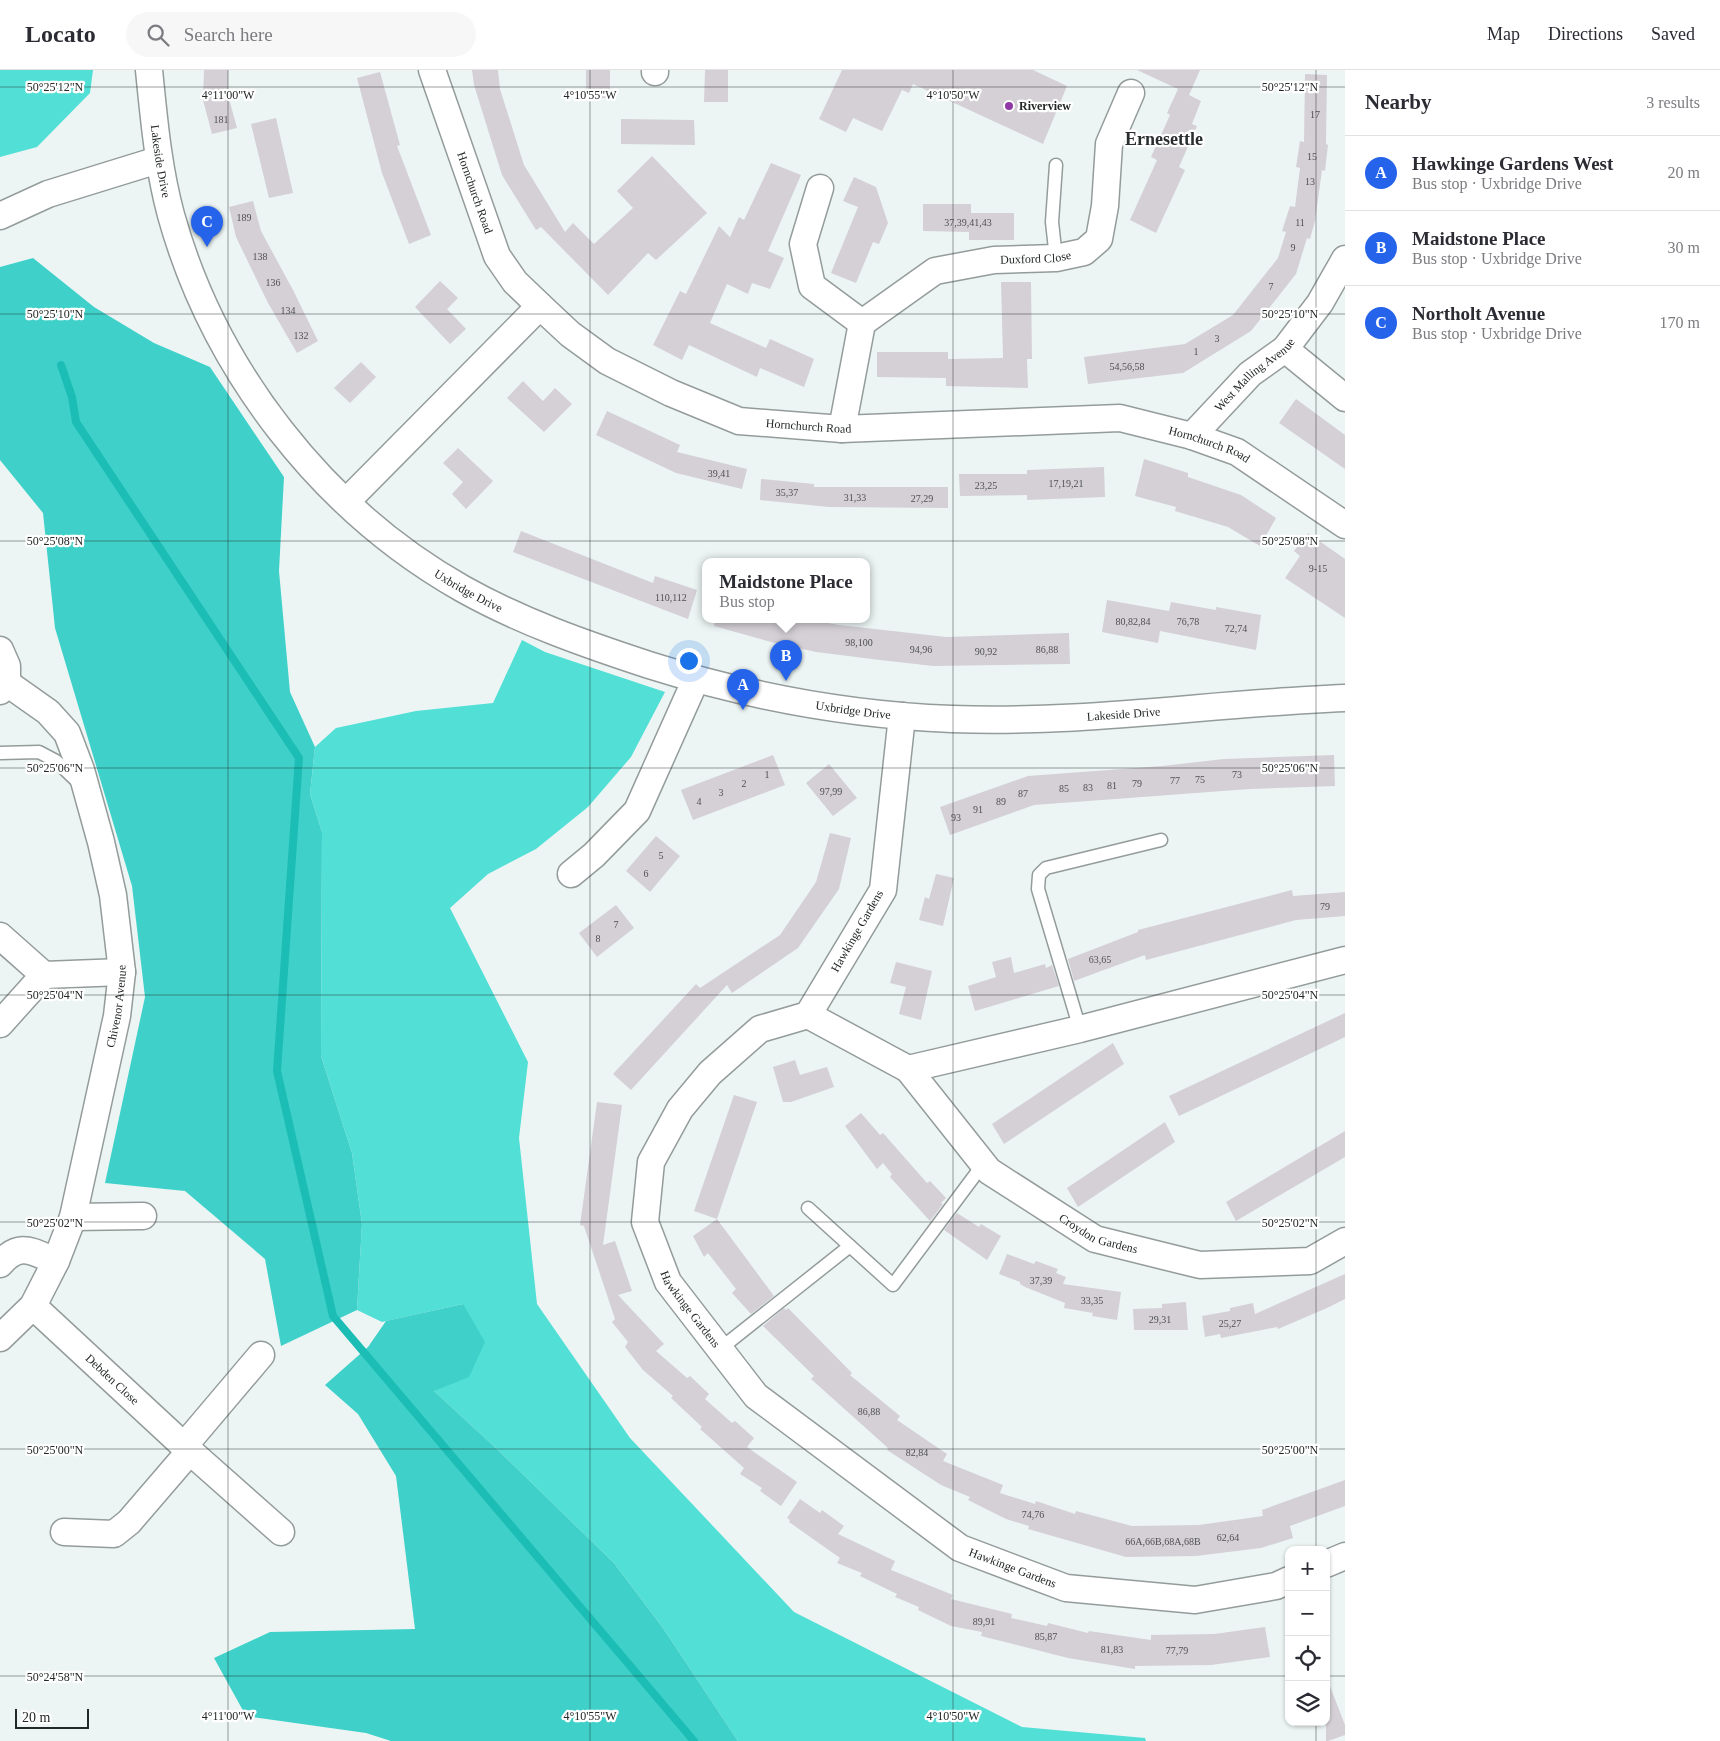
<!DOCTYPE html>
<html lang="en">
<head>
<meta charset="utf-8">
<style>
  body { margin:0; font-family:Georgia,serif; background:#f7f7f7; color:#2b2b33 }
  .controls { position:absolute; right:15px; bottom:15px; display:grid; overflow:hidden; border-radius:10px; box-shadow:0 1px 4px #0004 }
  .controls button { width:45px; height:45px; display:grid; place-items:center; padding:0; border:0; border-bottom:1px solid #e1e1e2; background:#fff; color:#2b2b33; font:25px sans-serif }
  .scale { position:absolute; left:15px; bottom:12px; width:74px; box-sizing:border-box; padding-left:5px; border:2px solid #242727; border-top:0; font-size:14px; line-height:18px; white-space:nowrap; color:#242727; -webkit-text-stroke:4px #fff; paint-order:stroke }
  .you { position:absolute; left:688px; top:590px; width:18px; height:18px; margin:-12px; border:4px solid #fff; border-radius:50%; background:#1a73e8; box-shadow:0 0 0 8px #1a73e833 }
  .badge { display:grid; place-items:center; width:32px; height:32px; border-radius:50%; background:#2563eb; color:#fff; font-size:16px; font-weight:700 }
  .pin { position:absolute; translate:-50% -41px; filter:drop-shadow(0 1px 2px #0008) }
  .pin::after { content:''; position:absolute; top:26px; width:18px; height:15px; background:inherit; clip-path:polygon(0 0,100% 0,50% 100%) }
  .popup { position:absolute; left:702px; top:488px; width:168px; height:65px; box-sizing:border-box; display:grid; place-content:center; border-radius:10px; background:#fff; filter:drop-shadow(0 1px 4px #0005); font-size:16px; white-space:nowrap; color:#7c7c81 }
  .popup b { font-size:19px; color:#2b2b33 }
  .popup::after { content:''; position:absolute; left:50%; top:100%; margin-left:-10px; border:10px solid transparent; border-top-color:#fff }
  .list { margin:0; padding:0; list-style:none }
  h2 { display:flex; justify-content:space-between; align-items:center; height:65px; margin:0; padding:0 20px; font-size:21px }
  h2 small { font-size:16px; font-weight:400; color:#7c7c81 }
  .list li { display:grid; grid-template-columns:32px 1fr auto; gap:15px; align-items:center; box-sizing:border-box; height:75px; padding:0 20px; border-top:1px solid #e1e1e2 }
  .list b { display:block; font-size:19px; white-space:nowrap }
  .list p { margin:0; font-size:16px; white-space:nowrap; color:#7c7c81 }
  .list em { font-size:16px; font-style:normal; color:#7c7c81 }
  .icon { flex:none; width:28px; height:28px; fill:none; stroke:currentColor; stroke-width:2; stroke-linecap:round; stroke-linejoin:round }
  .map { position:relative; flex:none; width:1345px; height:1671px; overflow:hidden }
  header { display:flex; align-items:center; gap:30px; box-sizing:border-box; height:70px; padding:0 25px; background:#fff; border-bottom:1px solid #e1e1e2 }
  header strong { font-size:24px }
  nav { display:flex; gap:28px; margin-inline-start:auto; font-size:18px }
  .search { width:350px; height:45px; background:#f7f7f7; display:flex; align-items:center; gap:12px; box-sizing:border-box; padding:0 18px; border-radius:28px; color:#7c7c81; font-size:19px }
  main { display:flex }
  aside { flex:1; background:#fff }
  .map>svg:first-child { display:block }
  .green { fill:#52dfd6 }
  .forest { fill:#3fd1c9 }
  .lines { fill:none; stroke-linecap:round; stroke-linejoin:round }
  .stream { stroke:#1cbdb5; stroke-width:8 }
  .building { fill:#d4d0d6 }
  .lane-casing { stroke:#949c9b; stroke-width:15 }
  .street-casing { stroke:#949c9b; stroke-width:29 }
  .lane { stroke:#fff; stroke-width:12 }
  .street { stroke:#fff; stroke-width:26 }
  .ticks { fill:none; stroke:#242727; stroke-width:1; stroke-opacity:0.45 }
  .poi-dot { fill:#9039a6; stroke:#fff; stroke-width:2 }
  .labels { text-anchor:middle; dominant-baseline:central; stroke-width:4.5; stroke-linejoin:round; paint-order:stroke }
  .number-label { font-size:10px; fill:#505153 }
  .poi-label { font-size:12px; font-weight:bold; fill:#242727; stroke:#fff; text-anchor:start }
  .street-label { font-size:12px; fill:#242727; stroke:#fff }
  .district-label { font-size:18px; font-weight:bold; fill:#292f2f; stroke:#fff }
  .ticks-label { font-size:12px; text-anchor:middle; fill:#242727; stroke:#fff; stroke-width:4.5; stroke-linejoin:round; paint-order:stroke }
</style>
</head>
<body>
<header>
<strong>Locato</strong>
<div class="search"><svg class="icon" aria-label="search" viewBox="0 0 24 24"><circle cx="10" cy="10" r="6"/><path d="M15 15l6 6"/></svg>Search here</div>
<nav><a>Map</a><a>Directions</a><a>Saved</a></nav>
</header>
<main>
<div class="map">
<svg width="1345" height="1671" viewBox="0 0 1345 1671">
  <rect width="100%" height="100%" fill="#ecf5f4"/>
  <g class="green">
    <path d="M0,0H93L90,23L37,77L0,87Z"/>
    <path d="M522,570L545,582L665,622L631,687L588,737L536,779L488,804L450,838L528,992L519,1068L537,1234L630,1368L794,1542L1022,1657L1145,1668L1146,1671H738L663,1558L614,1493L497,1379L434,1321L463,1234L382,1252L357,1240L362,1154L352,1083L321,986L322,762L310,724L315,677L336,658L416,641L493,633Z"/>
  </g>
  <g class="forest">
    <path d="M33,188L94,237L154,273L210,297L284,407L279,501L290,622L315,677L310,724L322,762L321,986L352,1083L362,1154L357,1240L281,1276L265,1189L185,1121L105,1113L145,927L132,816L55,558L43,443L0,390V197Z"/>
    <path d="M463,1234L485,1272L469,1307L434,1321L497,1379L614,1493L663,1558L738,1671H391L366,1663L246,1646L214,1588L270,1562L415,1559L396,1406L358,1344L325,1315L368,1277L386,1251Z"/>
  </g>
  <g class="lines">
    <path class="stream" d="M61,295L72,327L76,352L299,688L277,1001L333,1246L694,1671"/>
  </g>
  <g class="building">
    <path d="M204,0H228V25L237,58L212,64L203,30Z"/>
    <path d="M472,0H498L500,19L524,95L565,162L573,153L594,174L633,138L617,121L652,86L707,143L656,190L648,183L608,225L541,157L536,160L502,105L474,15Z"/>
    <rect x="586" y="0" width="24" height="28"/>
    <path d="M705,0H728V32H704Z"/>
    <path d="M842,0H1033L1067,16L1043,74L913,14L909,23L902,20L882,61L853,48L846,62L819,49Z"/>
    <path d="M1137,0H1200L1189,25L1183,22L1201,31L1192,54L1197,56L1179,97L1185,100L1156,163L1130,150L1157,90L1151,87L1170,45L1167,43L1178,19Z"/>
    <path d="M380,2L400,75L397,76L431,165L409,174L382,103L357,8Z"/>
    <path d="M1305,4L1327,5L1326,74L1328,75L1325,101L1322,100L1315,151L1310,169L1307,168L1296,204L1251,261L1183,303L1088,314L1084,287L1185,274L1233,245L1278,188L1286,162L1282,161L1290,136L1295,137L1300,98L1296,97L1300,71L1304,72Z"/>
    <path d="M276,48L293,123L269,128L251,54Z"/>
    <path d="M621,49L694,50L695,75L621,74Z"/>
    <path d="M771,93L801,105L768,181L784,188L770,219L752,213L748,224L727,214L710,253L766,278L770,269L814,289L804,317L760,298L757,307L689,275L682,290L653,275L680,221L686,224L719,156L730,167L739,147L744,150Z"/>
    <path d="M854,107L876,117L888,153L879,174L873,172L856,213L831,203L858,137L843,131Z"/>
    <path d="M253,131L261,161L293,220L318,271L297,283L268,233L236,167L229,137Z"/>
    <path d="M923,134H971V143H1014V170H969V162L923,161Z"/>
    <path d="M440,211L458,228L447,239L466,259L450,274L415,237Z"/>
    <path d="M1001,212H1031L1032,289H1027L1028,318L946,316V308L877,307V282H948V289L1003,288Z"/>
    <path d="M361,292L376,307L350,333L334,318Z"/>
    <path d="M523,311L543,331L555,318L572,334L544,362L507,328Z"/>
    <path d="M1296,329L1345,365V399L1279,353Z"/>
    <path d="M607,341L680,375L677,382L747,399L742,419L676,403L596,365Z"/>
    <path d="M458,378L493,411L466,439L452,424L463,412L443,393Z"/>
    <path d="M1144,389L1188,403V407L1241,425L1276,448L1260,476L1228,457L1175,441L1176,437L1135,426Z"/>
    <path d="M1104,397L1105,427L1027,430V425L960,426L959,404H1027V400Z"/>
    <path d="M761,409L814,414V417H948V438L829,437L760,430Z"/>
    <path d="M521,461L653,513L655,506L697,520L688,549L513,482Z"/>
    <path d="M1308,463L1345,489V548L1285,508L1300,486L1294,481Z"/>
    <path d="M1107,530L1169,541L1171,532L1216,540V537L1261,545L1256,580L1160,561L1158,573L1102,562Z"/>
    <path d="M715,550H811L839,555L946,567L1069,563L1070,594L933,596L880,590L816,582L771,572L714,556Z"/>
    <path d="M773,685L785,715L693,750L681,720Z"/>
    <path d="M1334,685L1335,716L1250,719L1034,735L950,765L940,737L1028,706L1162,696L1224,689Z"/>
    <path d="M829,694L857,728L833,746L806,713Z"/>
    <path d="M830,763L851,768L839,819L798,878L732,923L727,915L631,1020L613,1004L696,914L700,918L780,865L816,812Z"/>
    <path d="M656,766L680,786L650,822L626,801Z"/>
    <path d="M936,804L954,808L943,856L919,850L925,827L929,829Z"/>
    <path d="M1292,820L1293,826L1345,822V846L1296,850L1146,890L1145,885L1074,911L1068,889L1138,862V860Z"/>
    <path d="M616,835L634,858L597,887L579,863Z"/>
    <path d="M1011,887L1014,903L1045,894L1046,898L1052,895L1059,916L975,941L968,916L996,907L992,892Z"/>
    <path d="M896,892L932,901L921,950L899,944L906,917L890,913Z"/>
    <path d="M1345,943V967L1179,1046L1169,1026Z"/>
    <path d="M1113,973L1124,994L1004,1074L992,1054Z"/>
    <path d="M795,990L800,1005L827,997L834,1017L791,1032H783L773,997Z"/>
    <path d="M734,1025L757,1032L717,1149L694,1141Z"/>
    <path d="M597,1032L622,1035L603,1175L615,1171L632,1221L618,1225L664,1274L656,1281L687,1308L690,1306L709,1324L705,1329L732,1353L735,1351L754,1368L747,1377L797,1412L781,1436L760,1421L762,1418L740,1404L744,1398L700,1359L702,1357L671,1328L673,1326L643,1300L625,1277L628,1272L612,1252L615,1249L584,1156L580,1155Z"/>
    <path d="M861,1043L880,1065L883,1063L927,1113L930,1111L946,1128L941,1133L943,1134L930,1151L890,1107L892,1104L883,1093L877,1099L845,1056Z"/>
    <path d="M1165,1052L1175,1072L1078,1137L1067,1118Z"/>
    <path d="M1345,1061V1087L1236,1151L1226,1132Z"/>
    <path d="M957,1143L979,1157L981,1154L1001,1166L987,1190L944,1160Z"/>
    <path d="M717,1149L774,1226L751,1244L732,1223L736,1219L708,1183L704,1187L693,1166Z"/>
    <path d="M1007,1184L1034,1194L1036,1191L1058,1199L1056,1203L1066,1207L1063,1214L1121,1222L1117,1250L1092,1246L1093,1243L1064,1238L1065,1233L1025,1217L1020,1214V1212L999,1204Z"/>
    <path d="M1345,1204V1229L1327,1238L1278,1259L1277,1257L1221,1268L1220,1264L1205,1267L1202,1246L1230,1241V1238L1253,1233L1255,1244Z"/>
    <path d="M1186,1232L1188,1260H1134L1133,1239L1162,1238V1234Z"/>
    <path d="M784,1238L786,1240L788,1238L852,1303L850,1305L900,1346L897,1350L947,1384L943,1391L1003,1415L1000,1423L1035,1434L1036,1431L1075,1444L1076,1441L1132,1456L1199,1455L1263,1446L1262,1440L1345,1410V1436L1290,1456L1293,1468L1261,1478L1196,1486L1126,1487L1028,1459L1029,1456L1006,1449L968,1430L970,1427L941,1415L887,1380L888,1378L811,1309L814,1306L763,1256Z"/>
    <path d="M800,1429L820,1443L822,1440L844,1456L838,1464L895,1491L891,1500L953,1525L951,1529L1012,1544L1011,1548L1047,1556L1048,1553L1088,1563L1089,1561L1151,1570V1565L1214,1564L1265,1557L1270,1587L1211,1595L1135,1596V1599L1068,1588L981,1566L982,1562L951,1556L918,1540L919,1537L895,1527L897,1524L860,1506L862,1503L837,1493L840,1488L789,1452L790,1450L787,1448Z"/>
    <path d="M1326,1611H1328L1345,1655V1665L1328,1671H1326Z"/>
  </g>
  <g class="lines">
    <g class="lane-casing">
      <g id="lane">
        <path d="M1056,188L1052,152L1056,95"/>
        <path d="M0,683L39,682L56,691L80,714"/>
        <path d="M1080,959L1038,819L1039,805L1046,798L1161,770"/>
        <path d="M808,1138L893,1215L984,1093"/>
        <path d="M720,1279L850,1176"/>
      </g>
    </g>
    <g class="street-casing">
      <g id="street">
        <path id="s1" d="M149,0C154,49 158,97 171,145C214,300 323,440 463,519C522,552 585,574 649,595C747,626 849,645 952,649C1083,654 1214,633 1345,628"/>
        <path id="s2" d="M432,0L497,186L515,212L540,236L570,264L607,291L671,323L739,351L842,359L1120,348L1192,366L1237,382L1345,455"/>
        <path d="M655,2V0"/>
        <path id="s3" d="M820,118L803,174L812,216L862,253L935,201L994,190L1056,188L1084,182L1099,169L1105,136L1109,74L1131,23"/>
        <path d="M0,146L48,124L158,90"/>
        <path d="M1285,279L1345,328"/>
        <path d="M842,359L862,253"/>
        <path id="s4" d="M1192,366L1250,304L1285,279L1320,233L1345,189"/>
        <path d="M346,432L540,236"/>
        <path d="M0,580L7,596V613L0,621"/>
        <path id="s5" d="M902,646L883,820L808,945L760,959L710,1003L680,1039L651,1092L645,1152L668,1212L756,1326L960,1478L1066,1518L1195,1530L1276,1516L1289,1510"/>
        <path d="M571,804L594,785L637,741L696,609"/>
        <path d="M0,866L44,905L0,954"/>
        <path d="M44,905L122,902"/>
        <path id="s6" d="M808,945L908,999L989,1101L1095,1169L1200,1195L1310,1191L1345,1171"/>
        <path d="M908,999L1080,959L1345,890"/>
        <path d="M73,1147L143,1146"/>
        <path d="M0,1194C20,1171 32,1182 56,1191"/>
        <path id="s7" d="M33,1236L184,1376L281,1462"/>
        <path id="s8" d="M0,1268L33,1236L56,1191L73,1147L117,946L122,902L113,825L101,772L81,700L67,663L48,642L7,613"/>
        <path d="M184,1376L261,1285"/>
        <path d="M64,1462L114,1464L129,1452L190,1381"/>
        <path d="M1326,1494L1345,1486"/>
      </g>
    </g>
    <use href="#lane" class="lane"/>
    <use href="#street" class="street"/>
  </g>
  <path class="ticks" d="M228,0V1671M590,0V1671M953,0V1671M1316,0V1480M0,17H1345M0,244H1345M0,471H1345M0,698H1345M0,925H1345M0,1152H1345M0,1379H1345M0,1606H1289M1326,1606H1345M1316,1652V1671"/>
  <circle class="poi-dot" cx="1009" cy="36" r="5"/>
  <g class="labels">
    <g class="number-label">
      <text x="1315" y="44">17</text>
      <text x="221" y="49">181</text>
      <text x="1312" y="86">15</text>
      <text x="1310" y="111">13</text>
      <text x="244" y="147">189</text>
      <text x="968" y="152">37,39,41,43</text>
      <text x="1300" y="152">11</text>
      <text x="1293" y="177">9</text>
      <text x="260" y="186">138</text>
      <text x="273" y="212">136</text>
      <text x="1271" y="216">7</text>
      <text x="288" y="240">134</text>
      <text x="301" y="265">132</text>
      <text x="1217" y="268">3</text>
      <text x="1196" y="281">1</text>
      <text x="1127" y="296">54,56,58</text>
      <text x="719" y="403">39,41</text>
      <text x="1066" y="413">17,19,21</text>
      <text x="986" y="415">23,25</text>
      <text x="787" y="422">35,37</text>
      <text x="855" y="427">31,33</text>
      <text x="922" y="428">27,29</text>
      <text x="1318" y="498">9-15</text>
      <text x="671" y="527">110,112</text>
      <text x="1133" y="551">80,82,84</text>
      <text x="1188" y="551">76,78</text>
      <text x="1236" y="558">72,74</text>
      <text x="859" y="572">98,100</text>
      <text x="921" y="579">94,96</text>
      <text x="1047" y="579">86,88</text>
      <text x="986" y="581">90,92</text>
      <text x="767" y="704">1</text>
      <text x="1237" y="704">73</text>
      <text x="1200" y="709">75</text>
      <text x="1175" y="710">77</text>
      <text x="744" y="713">2</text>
      <text x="1137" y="713">79</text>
      <text x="1112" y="715">81</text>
      <text x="1088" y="717">83</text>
      <text x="1064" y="718">85</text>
      <text x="831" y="721">97,99</text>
      <text x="721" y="722">3</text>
      <text x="1023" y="723">87</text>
      <text x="699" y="731">4</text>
      <text x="1001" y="731">89</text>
      <text x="978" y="739">91</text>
      <text x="956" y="747">93</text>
      <text x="661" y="785">5</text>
      <text x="646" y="803">6</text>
      <text x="1325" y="836">79</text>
      <text x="616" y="854">7</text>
      <text x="598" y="868">8</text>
      <text x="1100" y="889">63,65</text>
      <text x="1041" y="1210">37,39</text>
      <text x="1092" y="1230">33,35</text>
      <text x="1160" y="1249">29,31</text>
      <text x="1230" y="1253">25,27</text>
      <text x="869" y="1341">86,88</text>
      <text x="917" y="1382">82,84</text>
      <text x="1033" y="1444">74,76</text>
      <text x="1228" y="1467">62,64</text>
      <text x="1163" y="1471">66A,66B,68A,68B</text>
      <text x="984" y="1551">89,91</text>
      <text x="1046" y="1566">85,87</text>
      <text x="1112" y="1579">81,83</text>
      <text x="1177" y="1580">77,79</text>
    </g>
    <g class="poi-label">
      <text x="1019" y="36">Riverview</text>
    </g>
    <g class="street-label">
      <text stroke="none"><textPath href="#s1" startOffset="92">Lakeside Drive</textPath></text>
      <text stroke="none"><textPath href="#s2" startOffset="130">Hornchurch Road</textPath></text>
      <text stroke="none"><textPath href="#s3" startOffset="355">Duxford Close</textPath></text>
      <text stroke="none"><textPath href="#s4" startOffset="88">West Malling Avenue</textPath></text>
      <text stroke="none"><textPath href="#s2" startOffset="565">Hornchurch Road</textPath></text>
      <text stroke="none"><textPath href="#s2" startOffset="970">Hornchurch Road</textPath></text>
      <text stroke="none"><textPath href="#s1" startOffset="639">Uxbridge Drive</textPath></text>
      <text stroke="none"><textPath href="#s1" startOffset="1044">Uxbridge Drive</textPath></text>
      <text stroke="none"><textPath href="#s1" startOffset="1315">Lakeside Drive</textPath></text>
      <text transform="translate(857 861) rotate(-60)">Hawkinge Gardens</text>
      <text stroke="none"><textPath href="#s8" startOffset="359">Chivenor Avenue</textPath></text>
      <text stroke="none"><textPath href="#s6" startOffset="371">Croydon Gardens</textPath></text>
      <text stroke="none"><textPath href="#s5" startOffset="704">Hawkinge Gardens</textPath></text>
      <text stroke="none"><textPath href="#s7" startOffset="108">Debden Close</textPath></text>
      <text stroke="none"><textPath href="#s5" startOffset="1124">Hawkinge Gardens</textPath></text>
    </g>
    <g class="district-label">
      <text x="1164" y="69">Ernesettle</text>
    </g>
  </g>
  <g class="ticks-label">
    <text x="55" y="21">50°25'12"N</text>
    <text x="1290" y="21">50°25'12"N</text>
    <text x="228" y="29">4°11'00"W</text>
    <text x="590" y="29">4°10'55"W</text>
    <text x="953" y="29">4°10'50"W</text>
    <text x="55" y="248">50°25'10"N</text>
    <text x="1290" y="248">50°25'10"N</text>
    <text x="55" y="475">50°25'08"N</text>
    <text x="1290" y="475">50°25'08"N</text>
    <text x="55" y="702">50°25'06"N</text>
    <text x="1290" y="702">50°25'06"N</text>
    <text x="55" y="929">50°25'04"N</text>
    <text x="1290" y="929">50°25'04"N</text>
    <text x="55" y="1157">50°25'02"N</text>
    <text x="1290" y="1157">50°25'02"N</text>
    <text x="55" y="1384">50°25'00"N</text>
    <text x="1290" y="1384">50°25'00"N</text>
    <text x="55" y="1611">50°24'58"N</text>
    <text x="228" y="1650">4°11'00"W</text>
    <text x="590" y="1650">4°10'55"W</text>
    <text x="953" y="1650">4°10'50"W</text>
  </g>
</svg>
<div class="controls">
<button>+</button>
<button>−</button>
<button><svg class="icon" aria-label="locate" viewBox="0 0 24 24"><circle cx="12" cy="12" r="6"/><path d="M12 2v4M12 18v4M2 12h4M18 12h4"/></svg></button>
<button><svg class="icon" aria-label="layers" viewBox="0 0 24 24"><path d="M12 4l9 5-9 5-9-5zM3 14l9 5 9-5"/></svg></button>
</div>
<div class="scale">20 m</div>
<div class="you"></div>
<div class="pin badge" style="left:743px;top:640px">A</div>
<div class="pin badge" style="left:786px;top:611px">B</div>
<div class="popup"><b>Maidstone Place</b>Bus stop</div>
<div class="pin badge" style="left:207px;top:177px">C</div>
</div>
<aside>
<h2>Nearby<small>3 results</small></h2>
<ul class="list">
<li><span class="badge">A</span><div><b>Hawkinge Gardens West</b><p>Bus stop · Uxbridge Drive</p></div><em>20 m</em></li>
<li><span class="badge">B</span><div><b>Maidstone Place</b><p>Bus stop · Uxbridge Drive</p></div><em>30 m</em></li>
<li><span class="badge">C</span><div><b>Northolt Avenue</b><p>Bus stop · Uxbridge Drive</p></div><em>170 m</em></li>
</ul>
</aside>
</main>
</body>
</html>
